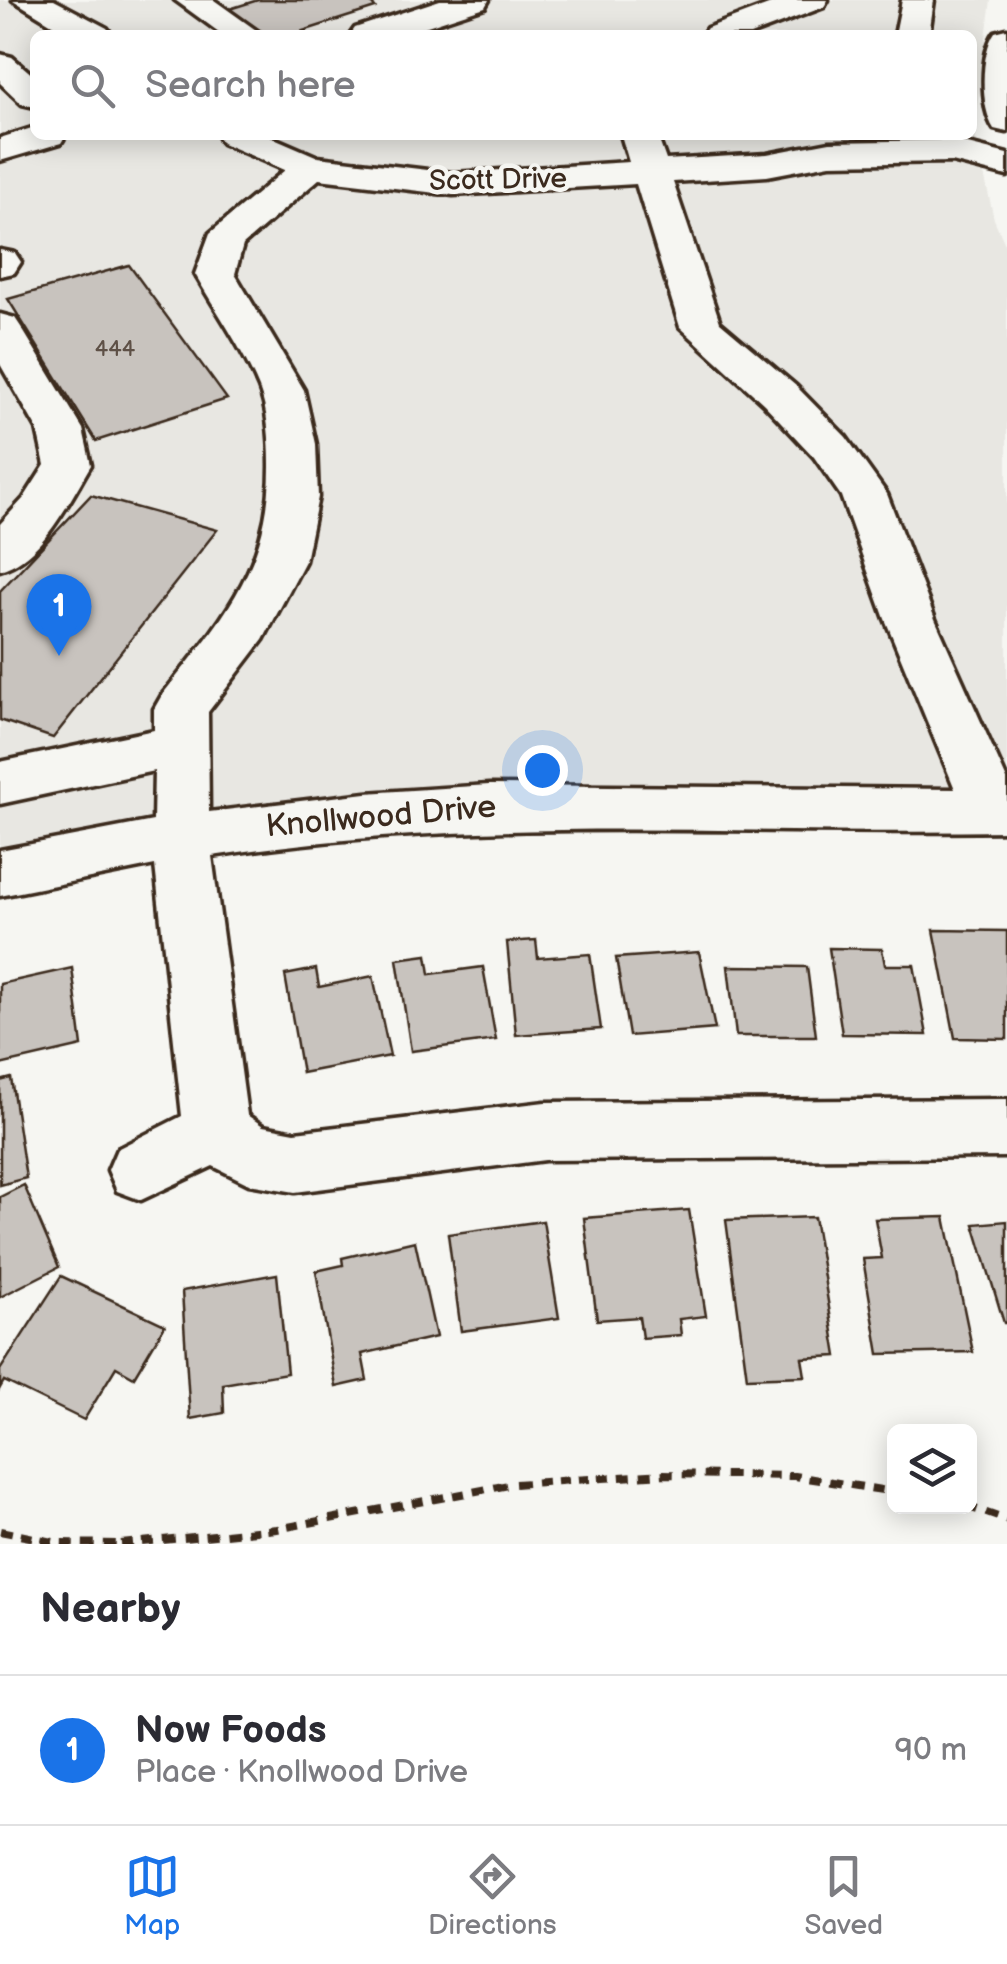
<!DOCTYPE html>
<html lang="en">
<head>
<meta charset="utf-8">
<style>
  body { margin:0; font-family:"Balsamiq Sans",sans-serif; background:#f7f7f7; color:#2b2b33 }
  .controls { position:absolute; right:30px; bottom:30px; display:grid; overflow:hidden; border-radius:15px; box-shadow:0 5px 25px #0003 }
  .controls button { width:90px; height:90px; display:grid; place-items:center; padding:0; border:0; border-bottom:2px solid #e1e1e2; background:#fff; color:#2b2b33; font:50px sans-serif }
  .you { position:absolute; left:542px; top:770px; width:35px; height:35px; margin:-25px; border:8px solid #fff; border-radius:50%; background:#1a73e8; box-shadow:0 0 0 15px #1a73e833 }
  .badge { display:grid; place-items:center; width:65px; height:65px; border-radius:50%; background:#1a73e8; color:#fff; font-size:32px; font-weight:700 }
  .pin { position:absolute; translate:-50% -82px; filter:drop-shadow(0 2px 5px #0008) }
  .pin::after { content:''; position:absolute; top:52px; width:35px; height:30px; background:inherit; clip-path:polygon(0 0,100% 0,50% 100%) }
  .list { margin:0; padding:0; list-style:none }
  h2 { display:flex; justify-content:space-between; align-items:center; height:130px; margin:0; padding:0 40px; font-size:42px }
  h2 small { font-size:32px; font-weight:400; color:#7c7c81 }
  .list li { display:grid; grid-template-columns:65px 1fr auto; gap:30px; align-items:center; box-sizing:border-box; height:150px; padding:0 40px; border-top:2px solid #e1e1e2 }
  .list b { display:block; font-size:38px; white-space:nowrap }
  .list p { margin:0; font-size:32px; white-space:nowrap; color:#7c7c81 }
  .list em { font-size:32px; font-style:normal; color:#7c7c81 }
  .icon { flex:none; width:55px; height:55px; fill:none; stroke:currentColor; stroke-width:2; stroke-linecap:round; stroke-linejoin:round }
  .map { position:relative; flex:none; width:1007px; height:1544px; overflow:hidden }
  .search { position:absolute; background:#fff; box-shadow:0 5px 25px #0003; left:30px; right:30px; top:30px; height:110px; display:flex; align-items:center; gap:25px; box-sizing:border-box; padding:0 35px; border-radius:15px; color:#7c7c81; font-size:38px }
  .sheet { height:280px; background:#fff }
  nav { display:flex; justify-content:space-around; align-items:center; box-sizing:border-box; height:140px; border-top:2px solid #e1e1e2; background:#fff; font-size:28px; color:#7c7c81 }
  nav a { display:grid; justify-items:center; gap:5px }
  nav .on { color:#1a73e8 }
  .map>svg:first-child { display:block }
  .built { fill:#e8e7e2; fill-rule:evenodd }
  .building { fill:#c8c3be; stroke:#3b2a1e; stroke-width:2.5 }
  .lines { fill:none; stroke-linecap:round; stroke-linejoin:round }
  .minor-casing { stroke:#3b2a1e; stroke-width:7 }
  .path { stroke:#3b2a1e; stroke-width:8; stroke-dasharray:12 9; stroke-linecap:butt }
  .minor { fill:#f6f6f2; fill-rule:evenodd }
  .labels { text-anchor:middle; dominant-baseline:central; stroke-width:9; stroke-linejoin:round; paint-order:stroke }
  .far-number-label { font-size:22px; fill:#5e5046 }
  .far-street-label { font-size:28px; fill:#3b2a1e; stroke:#f6f6f2 }
  .street-label { font-size:32px; fill:#3b2a1e; stroke:#f6f6f2 }
</style>
</head>
<body>
<div class="map">
<svg width="1007" height="1544" viewBox="0 0 1007 1544">
  <rect width="100%" height="100%" fill="#f6f6f2"/>
  <filter id="ink" filterUnits="userSpaceOnUse"><feTurbulence type="fractalNoise" baseFrequency=".01" numOctaves="2"/><feDisplacementMap in="SourceGraphic" scale="20" xChannelSelector="R" yChannelSelector="G"/><feConvolveMatrix kernelMatrix="1 2 1 2 8 2 1 2 1" color-interpolation-filters="sRGB"/></filter>
  <g filter="url(#ink)">
    <path class="built" d="M0,0H991L974,129L994,219L1007,249V799L640,797L0,864ZM35,35H972V135H35Z"/>
    <g class="building">
      <path d="M258,0H386L372,4L375,8L303,31L307,34L304,35H256L223,11Z"/>
      <path d="M129,265L227,399L96,441L8,299Z"/>
      <path d="M91,495L217,530L53,738L0,720V591Z"/>
      <path d="M934,930L1007,931V1039L955,1038Z"/>
      <path d="M536,940L538,958L590,954L601,1029L516,1035L507,942Z"/>
      <path d="M829,948L882,949L885,965H914L927,1035L842,1034Z"/>
      <path d="M699,952L715,1029L629,1036L616,958Z"/>
      <path d="M427,955L430,974L483,967L496,1040L411,1051L397,959Z"/>
      <path d="M728,966L807,967L816,1036H736Z"/>
      <path d="M72,968L82,1046L0,1065V984Z"/>
      <path d="M316,969L319,987L373,976L390,1056L302,1073L285,975Z"/>
      <path d="M11,1078L26,1178L0,1185V1081Z"/>
      <path d="M24,1185L59,1267L0,1297V1197Z"/>
      <path d="M689,1210L706,1316L679,1319L681,1335L642,1338L639,1317L597,1320L584,1218Z"/>
      <path d="M814,1217L837,1356L802,1358L805,1376L747,1378L726,1220Z"/>
      <path d="M945,1217L973,1352L879,1354L863,1259L882,1258L875,1219Z"/>
      <path d="M543,1221L559,1318L461,1331L448,1234Z"/>
      <path d="M1007,1221V1323H1004L974,1224Z"/>
      <path d="M415,1241L436,1337L362,1354L367,1380L336,1387L316,1271L343,1265L342,1258Z"/>
      <path d="M277,1274L287,1373L223,1384L224,1413L190,1419L182,1291Z"/>
      <path d="M61,1276L165,1325L134,1377L116,1367L84,1420L4,1381L0,1388V1370Z"/>
    </g>
    <g class="lines">
      <g class="minor-casing">
        <g id="minor">
          <path d="M13,0H54L107,28L112,35H70Z"/>
          <path d="M175,0H214L263,35H223Z"/>
          <path d="M440,0H489L485,7L400,35H350L355,28Z"/>
          <path d="M782,0H828L824,7L750,35H702L707,28Z"/>
          <path d="M902,0H934L929,35H895Z"/>
          <path d="M1007,29V132L994,129C980,108 980,53 995,32Z"/>
          <path d="M0,54L12,57L35,77V107L22,104L0,83Z"/>
          <path d="M35,127V135H66L61,143L0,161V138Z"/>
          <path d="M217,135H267L318,157L453,173L629,162L621,135H657L666,160L767,154L830,142L952,140L1007,154V176L952,162L830,164L767,176L673,182L720,322L796,386L846,437L887,494L935,619L1007,780V831C741,836 477,814 212,856L247,1115L263,1126L295,1132L545,1102L1007,1099V1157L545,1160L295,1192L249,1184L213,1166L141,1200L117,1191L108,1170L117,1149L182,1116L155,865L0,896V850L153,821L154,771L0,804V762L154,730V709L162,695C222,620 271,566 270,464C270,441 268,411 259,388C243,349 216,311 195,274L210,233L285,170L222,143ZM319,179L453,195L636,184L680,327L764,404L814,457L841,496L885,619L955,789L489,785L366,793L209,812L208,712L263,640L305,561L318,497L316,444L304,390L235,274L243,245Z"/>
          <path d="M0,250L15,253L21,262L14,273L0,276Z"/>
          <path d="M0,314L15,318L21,327L83,429L91,465C69,501 43,558 0,570V524L24,498L45,465L37,429L0,364Z"/>
        </g>
      </g>
      <g class="path">
        <path d="M966,1506L1007,1520"/>
        <path d="M0,1531L58,1543L121,1544"/>
        <path d="M121,1544L277,1529L514,1484L664,1474L795,1476L894,1492"/>
      </g>
      <use href="#minor" class="minor"/>
    </g>
  </g>
  <g class="labels">
    <g class="far-number-label">
      <text x="115" y="349">444</text>
    </g>
    <g class="far-street-label">
      <text transform="translate(498 180) rotate(-1)">Scott Drive</text>
    </g>
    <g class="street-label">
      <text transform="translate(381 817) rotate(-5)">Knollwood Drive</text>
    </g>
  </g>
</svg>
<div class="controls">
<button><svg class="icon" aria-label="layers" viewBox="0 0 24 24"><path d="M12 4l9 5-9 5-9-5zM3 14l9 5 9-5"/></svg></button>
</div>
<div class="you"></div>
<div class="pin badge" style="left:59px;top:656px">1</div>
<div class="search"><svg class="icon" aria-label="search" viewBox="0 0 24 24"><circle cx="10" cy="10" r="6"/><path d="M15 15l6 6"/></svg>Search here</div>
</div>
<section class="sheet">
<h2>Nearby<small></small></h2>
<ul class="list">
<li><span class="badge">1</span><div><b>Now Foods</b><p>Place · Knollwood Drive</p></div><em>90 m</em></li>
</ul>
</section>
<nav>
<a class="on"><svg class="icon" aria-label="map" viewBox="0 0 24 24"><path d="M3 6l6-2 6 2 6-2v14l-6 2-6-2-6 2zM9 4v14M15 6v14"/></svg>Map</a>
<a><svg class="icon" aria-label="directions" viewBox="0 0 24 24"><path d="M12 3l9 9-9 9-9-9zM9 14v-3h6M13 9l2 2-2 2"/></svg>Directions</a>
<a><svg class="icon" aria-label="saved" viewBox="0 0 24 24"><path d="M7 4h10v16l-5-4-5 4z"/></svg>Saved</a>
</nav>
</body>
</html>
